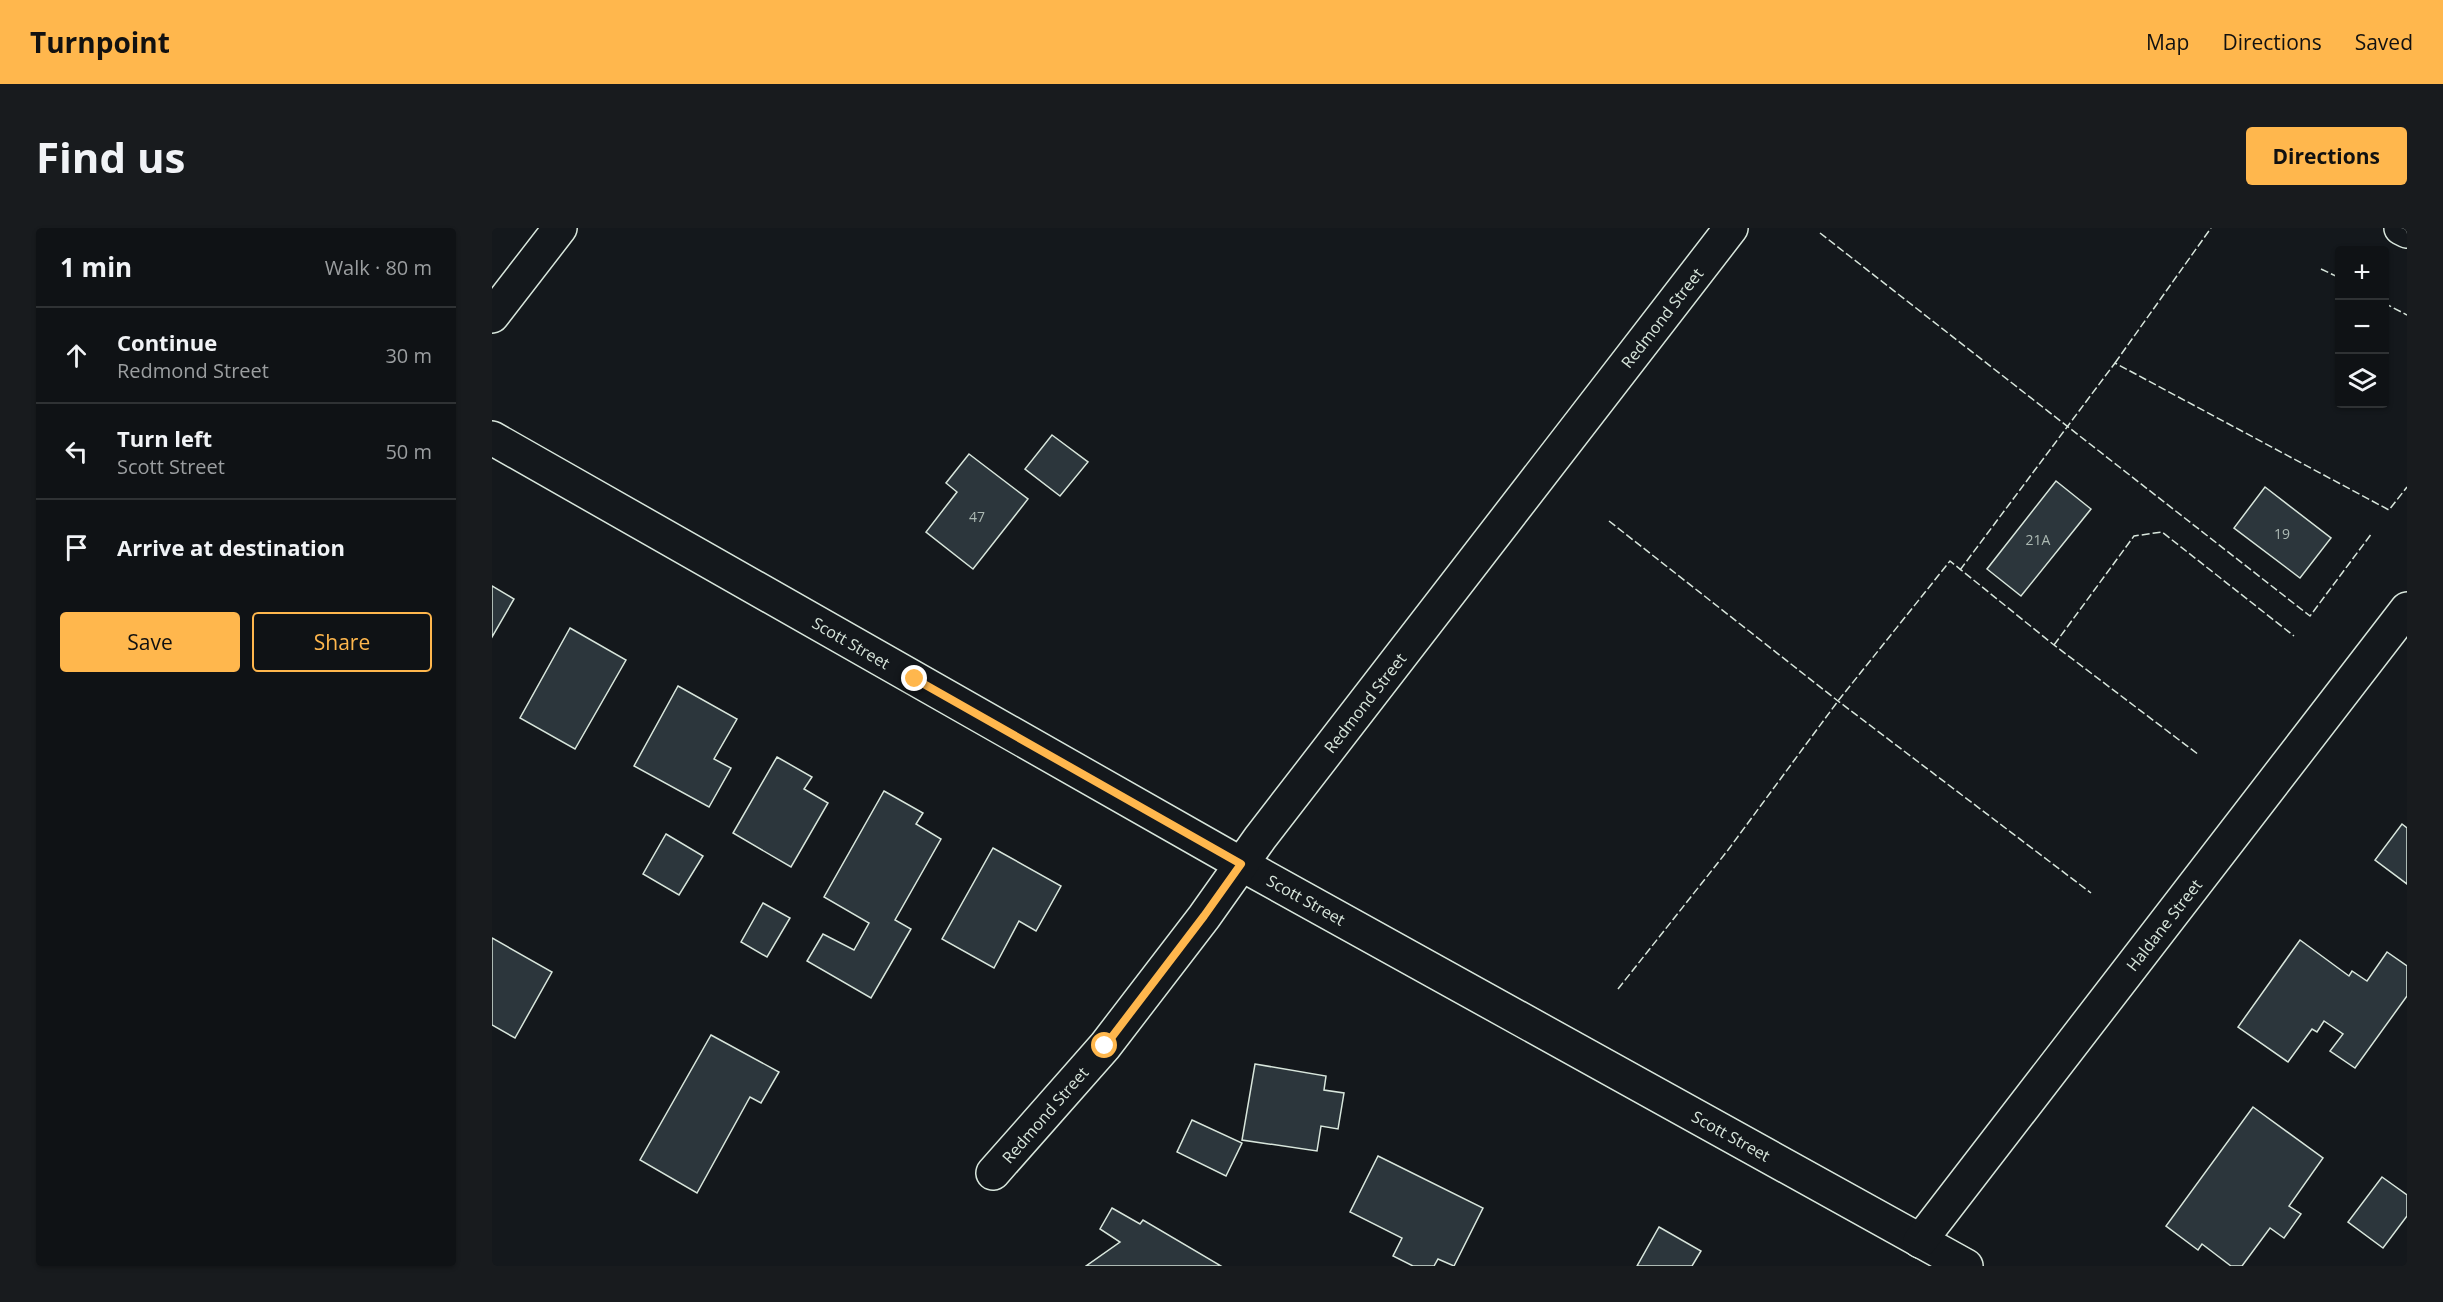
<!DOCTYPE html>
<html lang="en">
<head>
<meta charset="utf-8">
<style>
  body { margin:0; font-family:"Open Sans",sans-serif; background:#181b1e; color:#f1f3f6 }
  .controls { position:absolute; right:18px; top:18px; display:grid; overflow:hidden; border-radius:6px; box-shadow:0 2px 4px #0004 }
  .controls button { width:54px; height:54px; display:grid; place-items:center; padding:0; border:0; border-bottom:2px solid #2f3234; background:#0f1215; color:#f1f3f6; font:30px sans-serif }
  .stop { position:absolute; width:18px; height:18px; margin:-14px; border:4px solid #ffb74d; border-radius:50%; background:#fff }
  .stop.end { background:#ffb74d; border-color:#fff; box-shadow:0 2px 6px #0008 }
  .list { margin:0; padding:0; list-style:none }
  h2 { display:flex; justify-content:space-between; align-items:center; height:78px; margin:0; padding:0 24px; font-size:26px }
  h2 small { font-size:20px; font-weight:400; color:#9b9ea0 }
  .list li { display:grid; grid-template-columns:39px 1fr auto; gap:18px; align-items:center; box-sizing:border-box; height:96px; padding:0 24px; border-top:2px solid #2f3234 }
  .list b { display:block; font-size:22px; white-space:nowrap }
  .list p { margin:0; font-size:20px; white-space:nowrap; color:#9b9ea0 }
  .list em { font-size:20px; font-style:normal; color:#9b9ea0 }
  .actions { display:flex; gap:12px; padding:18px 24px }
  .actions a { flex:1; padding:14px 0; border:2px solid #ffb74d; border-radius:6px; text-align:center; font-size:21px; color:#ffb74d }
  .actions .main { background:#ffb74d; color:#111 }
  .icon { flex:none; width:33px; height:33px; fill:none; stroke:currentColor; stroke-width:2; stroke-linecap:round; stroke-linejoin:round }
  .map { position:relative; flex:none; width:1915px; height:1038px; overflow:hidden; border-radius:6px }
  header { display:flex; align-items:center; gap:36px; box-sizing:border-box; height:84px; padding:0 30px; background:#ffb74d; color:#111 }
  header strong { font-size:28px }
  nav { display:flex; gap:33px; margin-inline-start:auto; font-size:21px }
  .intro { display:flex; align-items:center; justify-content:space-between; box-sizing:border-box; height:144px; padding:0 36px }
  h1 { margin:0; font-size:42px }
  .button { padding:15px 27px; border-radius:6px; background:#ffb74d; color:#111; font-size:21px; font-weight:700 }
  main { display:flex; gap:36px; padding:0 36px }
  aside { flex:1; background:#0f1215; border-radius:6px; box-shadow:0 2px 4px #0004 }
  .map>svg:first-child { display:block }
  .building { fill:#2c363c; stroke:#d8e6dc; stroke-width:1.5 }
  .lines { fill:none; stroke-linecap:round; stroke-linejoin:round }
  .street-casing { stroke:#d8e6dc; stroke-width:36 }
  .street { stroke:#14181c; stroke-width:33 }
  .fence { stroke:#d8e6dc; stroke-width:1.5; stroke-dasharray:8 3; stroke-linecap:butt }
  .route { stroke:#ffb74d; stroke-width:8 }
  .labels { text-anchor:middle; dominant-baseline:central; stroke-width:4.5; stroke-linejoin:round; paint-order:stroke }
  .number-label { font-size:14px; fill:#adbab4 }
  .street-label { font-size:16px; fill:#d8e6dc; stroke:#14181c }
</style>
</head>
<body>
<header>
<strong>Turnpoint</strong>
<nav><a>Map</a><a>Directions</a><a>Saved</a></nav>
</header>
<div class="intro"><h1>Find us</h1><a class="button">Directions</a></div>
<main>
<aside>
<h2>1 min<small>Walk · 80 m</small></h2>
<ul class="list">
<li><svg class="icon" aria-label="ahead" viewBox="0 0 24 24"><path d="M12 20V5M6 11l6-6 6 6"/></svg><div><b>Continue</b><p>Redmond Street</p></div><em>30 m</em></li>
<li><svg class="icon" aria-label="left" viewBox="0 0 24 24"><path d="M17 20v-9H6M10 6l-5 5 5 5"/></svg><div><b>Turn left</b><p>Scott Street</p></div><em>50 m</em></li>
<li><svg class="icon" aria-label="arrive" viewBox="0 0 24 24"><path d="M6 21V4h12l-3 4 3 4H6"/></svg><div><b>Arrive at destination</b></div></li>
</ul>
<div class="actions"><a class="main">Save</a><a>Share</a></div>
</aside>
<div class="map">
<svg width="1915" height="1038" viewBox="0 0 1915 1038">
  <rect width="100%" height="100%" fill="#14181c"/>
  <g class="building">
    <path d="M560,207L596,234L568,268L533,241Z"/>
    <path d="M477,226L536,271L481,341L434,304L465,264L454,255Z"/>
    <path d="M1564,253L1599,281L1529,368L1495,341Z"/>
    <path d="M1773,259L1839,310L1808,350L1742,300Z"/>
    <path d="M0,358L22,371L0,409Z"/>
    <path d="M78,400L134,432L83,521L28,490Z"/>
    <path d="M186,458L245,491L222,531L239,540L217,579L142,538Z"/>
    <path d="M285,529L320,549L312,561L336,575L299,639L241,605Z"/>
    <path d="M392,563L431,585L424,596L449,611L403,692L419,701L379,770L315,733L331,706L362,722L377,695L332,669Z"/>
    <path d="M1910,596L1915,600V656L1883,632Z"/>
    <path d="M174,606L211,628L187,667L151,646Z"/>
    <path d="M501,620L569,658L544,703L527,693L502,740L450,711Z"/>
    <path d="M271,675L298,690L275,729L249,714Z"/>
    <path d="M0,710L60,744L23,810L0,797Z"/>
    <path d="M1808,712L1857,748L1860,743L1875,753L1895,724L1915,738V768L1863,840L1838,823L1851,806L1832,793L1825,804L1820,801L1796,834L1746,799Z"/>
    <path d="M219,807L287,844L269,875L258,869L205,965L148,932Z"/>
    <path d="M763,836L834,848L832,862L852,865L846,901L829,898L825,923L750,912Z"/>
    <path d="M1761,879L1831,930L1797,978L1809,986L1792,1010L1778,1000L1750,1038H1739L1710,1016L1706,1022L1674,998Z"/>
    <path d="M700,892L750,915L734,948L685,924Z"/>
    <path d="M886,928L991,980L962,1038L946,1031L942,1038H921L901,1028L910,1010L858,984Z"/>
    <path d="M1890,949L1915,967V988L1891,1020L1856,994Z"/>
    <path d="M620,980L648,996L651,992L729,1038H594L628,1014L608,1001Z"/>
    <path d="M1167,999L1209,1023L1200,1038H1145Z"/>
  </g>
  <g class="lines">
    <g class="street-casing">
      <g id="street">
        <path d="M1909,0L1915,3"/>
        <path d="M0,88L68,0"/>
        <path d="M0,210L749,636L1474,1038"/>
        <path d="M501,945L613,818L712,689L768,610L1239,0"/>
        <path d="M1428,1013L1915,381"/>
      </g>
    </g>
    <use href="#street" class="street"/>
    <g class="fence">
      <path d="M1328,5L1818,388L1880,305"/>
      <path d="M1829,41L1848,50"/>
      <path d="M1892,75L1915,87"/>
      <path d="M1623,135L1719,0"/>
      <path d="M1117,293L1346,473L1599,665"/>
      <path d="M1468,342L1623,135L1897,282L1915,259"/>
      <path d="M1562,417L1642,308L1670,304L1802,408"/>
      <path d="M1126,761L1236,622L1346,473L1458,333L1562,417L1707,527"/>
    </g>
  </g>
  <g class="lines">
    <path class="route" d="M423,451L749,636L712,688L613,818"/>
  </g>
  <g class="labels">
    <g class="number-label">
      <text x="485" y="288">47</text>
      <text x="1790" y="305">19</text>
      <text x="1546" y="311">21A</text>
    </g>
    <g class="street-label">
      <text transform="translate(1170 90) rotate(-52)">Redmond Street</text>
      <text transform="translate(359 415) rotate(30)">Scott Street</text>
      <text transform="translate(873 475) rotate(-52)">Redmond Street</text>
      <text transform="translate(814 672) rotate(29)">Scott Street</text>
      <text transform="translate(1672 697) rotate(-52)">Haldane Street</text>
      <text transform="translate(553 887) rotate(-49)">Redmond Street</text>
      <text transform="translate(1239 908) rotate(29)">Scott Street</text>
    </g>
  </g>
</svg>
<div class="controls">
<button>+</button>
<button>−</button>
<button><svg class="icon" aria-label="layers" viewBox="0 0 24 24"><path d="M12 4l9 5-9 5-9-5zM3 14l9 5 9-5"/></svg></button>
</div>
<div class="stop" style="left:613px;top:818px"></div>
<div class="stop end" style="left:423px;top:451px"></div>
</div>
</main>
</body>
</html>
